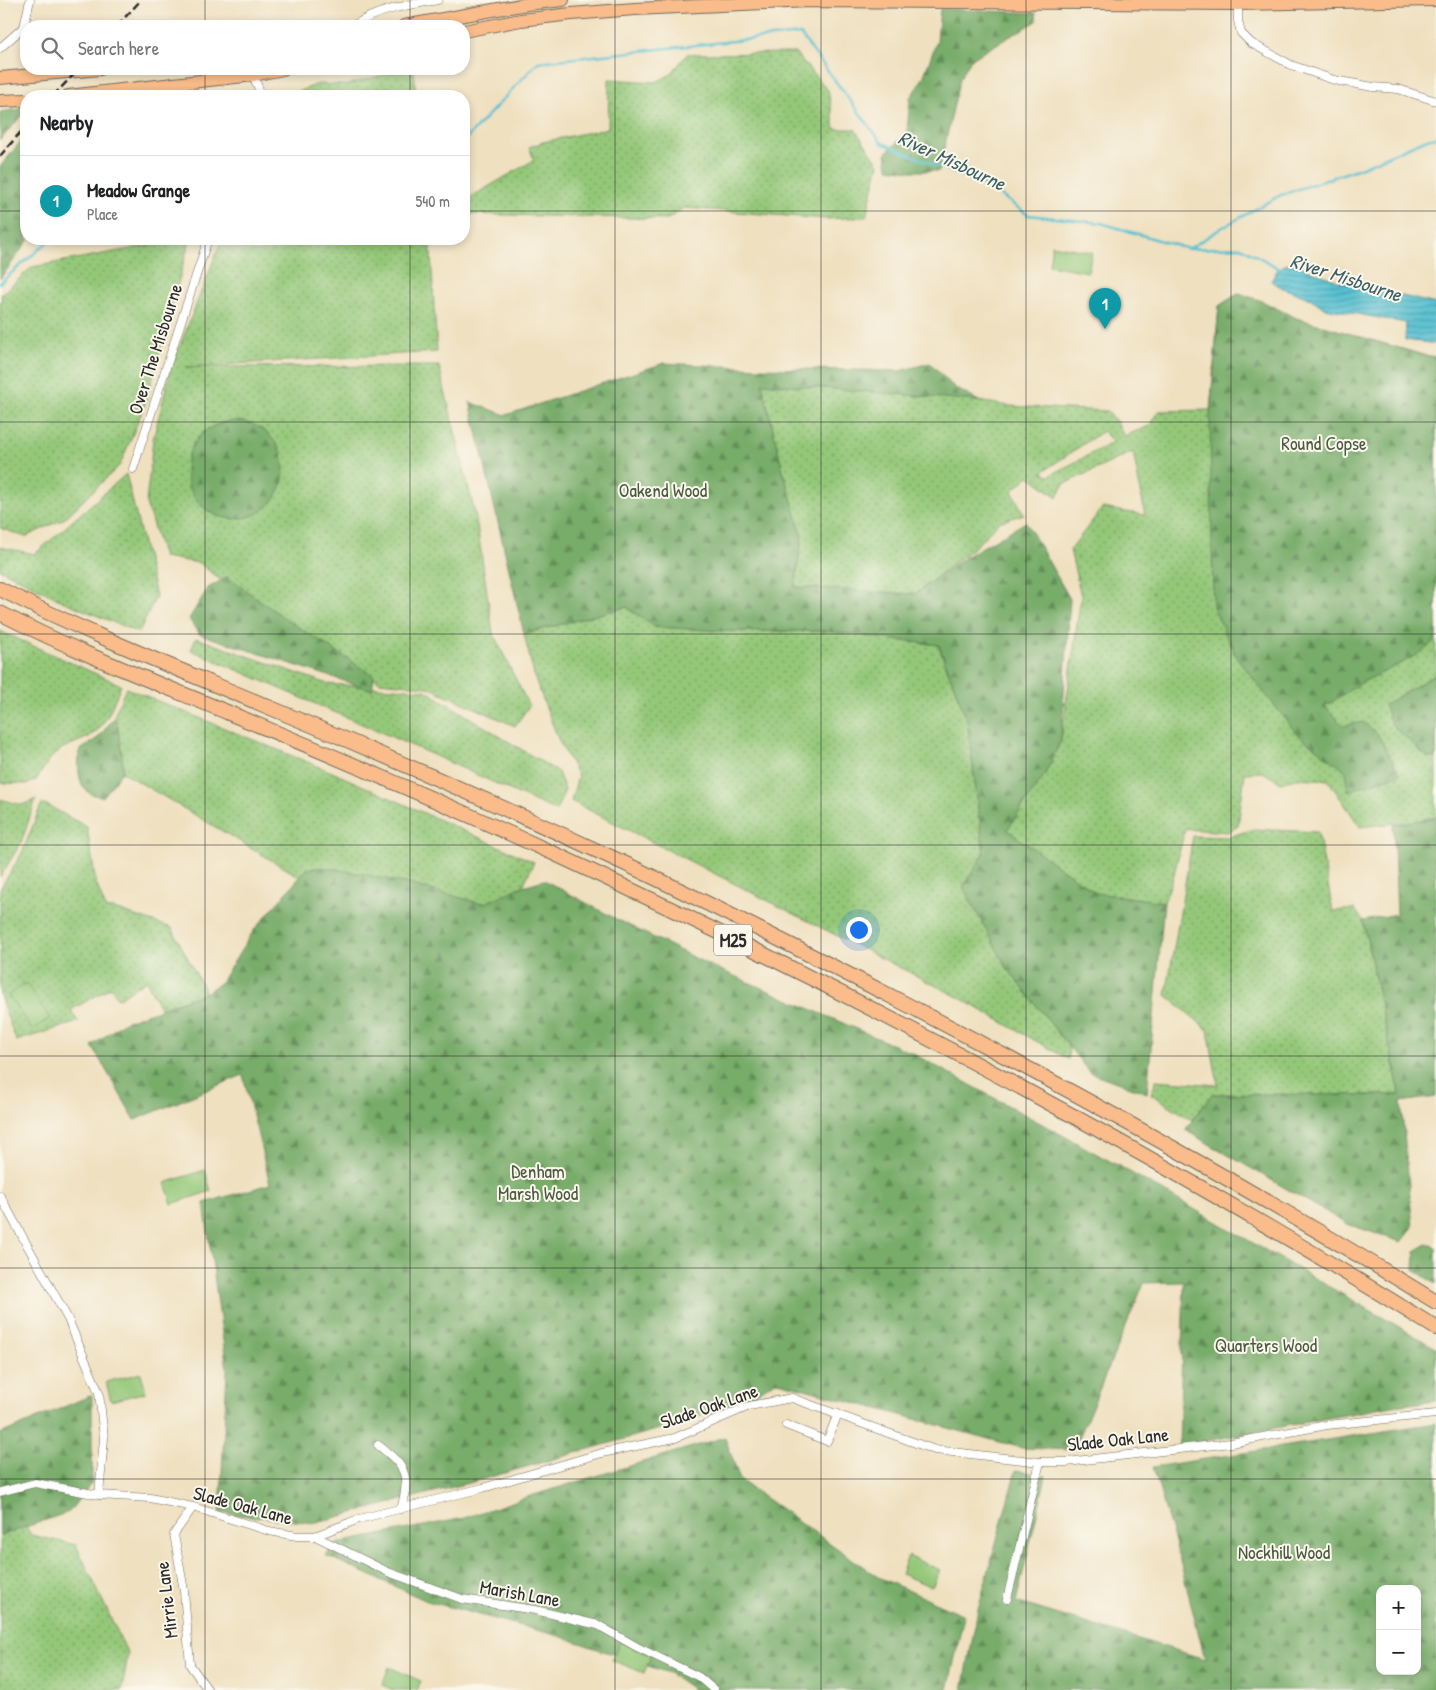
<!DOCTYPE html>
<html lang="en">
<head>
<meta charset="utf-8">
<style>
  body { margin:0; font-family:"Patrick Hand",sans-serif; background:#f2f2f2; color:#202124 }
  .controls { position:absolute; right:15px; bottom:15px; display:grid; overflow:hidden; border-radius:10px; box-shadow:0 2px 8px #0003 }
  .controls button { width:45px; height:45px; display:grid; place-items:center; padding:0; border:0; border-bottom:1px solid #e0e0e0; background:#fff; color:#202124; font:25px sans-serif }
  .you { position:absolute; left:858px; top:929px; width:18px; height:18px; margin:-12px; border:4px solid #fff; border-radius:50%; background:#1a73e8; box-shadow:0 0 0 8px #1a73e833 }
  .badge { display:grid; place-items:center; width:32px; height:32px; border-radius:50%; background:#b5179e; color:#fff; font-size:16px; font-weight:700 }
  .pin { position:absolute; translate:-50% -41px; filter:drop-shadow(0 1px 2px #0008) }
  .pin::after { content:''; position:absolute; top:26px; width:18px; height:15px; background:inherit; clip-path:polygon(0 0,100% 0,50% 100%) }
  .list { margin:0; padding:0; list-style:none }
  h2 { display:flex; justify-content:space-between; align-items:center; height:65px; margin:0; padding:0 20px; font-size:21px }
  h2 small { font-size:16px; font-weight:400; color:#757577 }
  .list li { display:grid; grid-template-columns:32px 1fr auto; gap:15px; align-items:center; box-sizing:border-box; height:90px; padding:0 20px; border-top:1px solid #e0e0e0 }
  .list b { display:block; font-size:19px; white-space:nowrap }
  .list p { margin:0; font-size:16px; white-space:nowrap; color:#757577 }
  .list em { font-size:16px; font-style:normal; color:#757577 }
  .icon { flex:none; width:28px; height:28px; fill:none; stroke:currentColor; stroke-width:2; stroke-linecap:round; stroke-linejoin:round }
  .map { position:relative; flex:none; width:1436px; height:1690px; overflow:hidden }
  .search { position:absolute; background:#fff; box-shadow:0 2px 8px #0003; left:20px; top:20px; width:450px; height:55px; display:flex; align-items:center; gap:12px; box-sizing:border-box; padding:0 18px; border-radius:20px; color:#757577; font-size:19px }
  .panel { position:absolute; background:#fff; box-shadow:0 2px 8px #0003; left:20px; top:90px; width:450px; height:155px; border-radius:20px }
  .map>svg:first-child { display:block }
  .green { fill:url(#green-dots); stroke:#607a52; fill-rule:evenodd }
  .forest { fill:url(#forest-firs); stroke:#516c4a; fill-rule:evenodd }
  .pitch { fill:#94c879; stroke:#607a52 }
  .water { fill:url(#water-rules); stroke:#40767e }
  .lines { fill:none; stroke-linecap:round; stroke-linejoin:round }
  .stream { stroke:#56c0d1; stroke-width:2.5 }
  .minor-casing { stroke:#706a5f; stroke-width:9 }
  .trunk-casing { stroke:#706a5f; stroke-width:14 }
  .motorway-casing { stroke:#706a5f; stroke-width:16 }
  .minor { stroke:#fff; stroke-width:8 }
  .trunk { stroke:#f9bc8a; stroke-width:12 }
  .motorway { stroke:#f9bc8a; stroke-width:14 }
  .rail { stroke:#2b2b2b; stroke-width:2.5; stroke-dasharray:8 4; stroke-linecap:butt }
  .grid { fill:none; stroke:#2b2b2b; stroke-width:1; stroke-opacity:0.55 }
  .labels { text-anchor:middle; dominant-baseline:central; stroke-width:4; stroke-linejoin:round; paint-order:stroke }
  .shield { fill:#fbf7ec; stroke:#696865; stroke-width:1 }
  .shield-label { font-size:18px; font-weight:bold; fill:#2b2b2b }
  .street-label { font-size:19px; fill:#2b2b2b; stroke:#fbf7ec }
  .park-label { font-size:19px; fill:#4a5a42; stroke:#fbf7ec }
  .water-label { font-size:20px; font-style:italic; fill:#3a5f65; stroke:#fbf7ec }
</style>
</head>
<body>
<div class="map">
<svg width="1436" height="1690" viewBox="0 0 1436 1690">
  <defs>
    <pattern id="green-dots" width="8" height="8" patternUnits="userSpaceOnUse" patternTransform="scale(1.25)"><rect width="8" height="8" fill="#94c879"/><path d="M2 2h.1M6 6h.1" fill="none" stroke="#79a363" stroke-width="1.8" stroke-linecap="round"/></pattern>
    <pattern id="forest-firs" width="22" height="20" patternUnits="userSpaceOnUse" patternTransform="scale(1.25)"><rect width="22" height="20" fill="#77ac69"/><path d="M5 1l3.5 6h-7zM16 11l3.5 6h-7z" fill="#628c57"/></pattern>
    <pattern id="water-rules" width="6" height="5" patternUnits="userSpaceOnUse" patternTransform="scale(1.25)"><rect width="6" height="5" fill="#56c0d1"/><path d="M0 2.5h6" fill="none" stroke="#479caa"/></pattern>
  </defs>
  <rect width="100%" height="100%" fill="#fbf7ec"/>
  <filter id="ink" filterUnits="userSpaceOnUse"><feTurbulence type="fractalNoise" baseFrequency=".02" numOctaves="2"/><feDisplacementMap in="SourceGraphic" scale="10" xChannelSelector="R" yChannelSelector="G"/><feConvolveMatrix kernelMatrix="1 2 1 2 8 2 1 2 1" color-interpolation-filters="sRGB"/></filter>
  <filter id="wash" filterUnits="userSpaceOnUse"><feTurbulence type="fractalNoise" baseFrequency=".0096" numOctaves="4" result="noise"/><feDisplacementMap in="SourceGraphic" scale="20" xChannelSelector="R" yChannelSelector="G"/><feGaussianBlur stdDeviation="1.12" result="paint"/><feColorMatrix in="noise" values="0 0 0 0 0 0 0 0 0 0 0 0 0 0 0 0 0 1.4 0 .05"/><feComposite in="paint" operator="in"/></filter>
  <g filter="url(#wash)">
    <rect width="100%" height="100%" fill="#efe0bf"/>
    <g class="green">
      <path d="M795,53L828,90L835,129H855L879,164L866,217L826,219L684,208L668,219L464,214V201L534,160L529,147L543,142L608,128L609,79L656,82L671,74L687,54Z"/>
      <path d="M405,69H414L416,96H286L318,84L346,85Z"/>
      <path d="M184,239H190L146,402L120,465L64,519L25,537L0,528V303L2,300L1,295L32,267Z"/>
      <path d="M222,239H430L437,352L185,367L439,366L476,518L493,633L529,706L515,726L428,687L380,682L232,589L199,563L163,557L146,503L153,440L171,368Z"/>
      <path d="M1239,293L1296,318L1423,355L1436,357V819L1360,827L1328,780L1299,778L1281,783L1263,772L1245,773L1238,826L1228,832L1185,829L1173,878L1164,902L1096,893L1007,830L1045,774L1061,740L1081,596L1070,550L1102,508L1145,515L1133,452L1064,484L1057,497L1029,476L1012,491L1024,514L999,522L977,545L915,594L795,587L802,536L782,467L762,383L979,401L1009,406L1107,411L1116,421L1124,436L1149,426L1158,411L1210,410L1219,306ZM1103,431L1113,442L1049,476L1042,472Z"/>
      <path d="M126,474L156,596L139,633L62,601L0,569V547L35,554Z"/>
      <path d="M626,607L655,627L726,631H825L938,645L967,720L984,854L963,887L1007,968L1069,1047L1068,1059L958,997L571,801L578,776L559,741L535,679L524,634Z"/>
      <path d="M0,631L121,685L109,714L100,728L89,737L63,748L50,759L36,780L28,784L0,783Z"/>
      <path d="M196,638L328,684L425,690L558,772L565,790L556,811L431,754L191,650Z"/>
      <path d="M126,688L332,772L534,862L523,886L485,903H479L405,883L307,869L300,877L122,772L123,766L118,727L114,716Z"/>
      <path d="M0,799L22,805L36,799L21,843L0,877Z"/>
      <path d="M41,805H47L87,827L96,883L106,909H114L172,928L206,993L160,1008L146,980L118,999L111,987L71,1010L78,1022L16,1041L0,996V889L22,853Z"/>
      <path d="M1254,829L1318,832L1333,911L1355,909L1363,921L1400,1095L1212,1094L1192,1120L1151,1094L1156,1080L1218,1085L1208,1030L1166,995L1193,836L1228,837Z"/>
      <path d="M0,1484L31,1535L76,1545L128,1654L122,1690H0Z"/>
    </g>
    <g class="forest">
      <path d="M940,9L1036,13L1037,21L971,59L960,78L939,171H909L888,168L886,153L907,132L910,98L923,78L937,41Z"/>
      <path d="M26,108V111L0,140V112Z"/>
      <path d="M26,135V239H29L0,279V167Z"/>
      <path d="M1239,293L1262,301L1296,318L1423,355L1436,357V638C1425,655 1384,671 1365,681C1351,688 1339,698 1325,706L1343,726L1363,722L1377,733L1400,774L1348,791L1346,771L1297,734L1237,658L1213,607L1210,416L1219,306Z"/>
      <path d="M664,363L760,368L899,371L930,363L955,388L979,401L762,383L782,467L802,536L795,587L915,594L965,557L1026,522L1070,599L1061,740L1045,774L1007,830L1096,893L1164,902L1147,1093L1089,1072L1007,968L963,887L984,854L967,720L939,645L825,631H726L655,627L626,607L524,634L470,402L506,415Z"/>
      <circle cx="235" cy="470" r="49"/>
      <path d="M227,577L289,621L374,676L372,690L199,634L189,619L208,588Z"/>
      <path d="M1436,674V758H1428L1392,725L1384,705Z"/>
      <path d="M113,719L117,721L118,727L123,766L122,772L103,797C98,796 92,795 88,792C77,784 78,763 79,751L99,737Z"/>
      <path d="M1436,817V1097L1401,1102L1413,1227L1401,1242L1347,1224L1185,1130L1212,1094L1400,1095L1363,921L1397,914L1393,825Z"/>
      <path d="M322,867C376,875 427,888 479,903H485L523,886L544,880L616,919L709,965L912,1053L1119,1166L1436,1348V1401L1393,1406L1179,1446L1184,1282L1144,1283L1074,1450L1022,1448L775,1381L745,1401L674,1425L480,1480L314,1523L220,1513L227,1369L204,1203L270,1184L243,1075L135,1120L92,1046L124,1022L206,993L221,982L254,930L300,877L307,869Z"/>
      <path d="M1427,1244L1436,1247V1284L1414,1270L1415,1251Z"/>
      <path d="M92,1395V1482L69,1512L0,1536V1434Z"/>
      <path d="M1436,1423V1690H963L978,1609L1016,1470L1046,1476L1016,1602L1205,1659L1179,1557L1153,1467ZM1380,1589H1417V1671H1380Z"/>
      <path d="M725,1437L740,1480L878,1577L964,1615L948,1690H694L669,1673L559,1636L427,1601L325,1555L338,1543L464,1518L527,1497Z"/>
    </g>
    <g class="pitch">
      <path d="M1052,245L1092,252L1088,272L1049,265Z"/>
      <path d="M26,983L50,1018L32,1030L8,995Z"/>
      <path d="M205,1170L211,1191L172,1204L165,1183Z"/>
      <path d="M141,1373L146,1392L111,1401L106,1382Z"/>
      <path d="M908,1556L940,1570L932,1587L901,1574Z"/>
      <path d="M620,1642L651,1656L644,1673L612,1660Z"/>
      <path d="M389,1667L421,1681L417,1690H393L382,1685Z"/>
    </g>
    <path class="water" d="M1290,262L1335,280L1436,304V344L1405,340L1406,323L1325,308L1311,299L1283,288L1271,281L1278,269Z"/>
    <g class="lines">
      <g class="stream">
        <path d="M464,141L538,62L800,34L882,143L989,187L1028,215L1101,223L1189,249L1241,247L1280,269"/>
        <path d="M1190,248L1223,227L1281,195L1360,168L1427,139L1436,137"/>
        <path d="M0,283L51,239"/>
      </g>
    </g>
  </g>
  <g filter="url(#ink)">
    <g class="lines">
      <g class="minor-casing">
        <g id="minor">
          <path d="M1238,4V21L1241,33L1251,43L1291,65L1334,80L1373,87L1398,89L1436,101"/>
          <path d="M353,26C378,9 408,5 438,0"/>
          <path d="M0,48L24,27L30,0"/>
          <path d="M252,69L253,75L260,92L258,96"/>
          <path d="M133,469L208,239"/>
          <path d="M0,1196L68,1319L99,1393L104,1438L99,1495"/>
          <path d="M786,1425L827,1441L838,1414"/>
          <path d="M378,1445C405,1466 411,1474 401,1509"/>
          <path d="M0,1492L35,1483L99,1495L150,1498L193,1507L269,1531L297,1536H315L359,1519L483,1488L602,1453L675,1438L749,1406L792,1398L935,1450L1040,1462H1067L1231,1443L1327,1425L1436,1414"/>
          <path d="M193,1507L174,1534L184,1591L190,1665L208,1690"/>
          <path d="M315,1536L388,1572L462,1599L535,1610L598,1625L637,1647L699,1677L714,1690"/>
          <path d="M1007,1599L1040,1462"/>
        </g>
      </g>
      <g class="trunk-casing">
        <g id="trunk">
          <path d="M404,26L527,4L563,0"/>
          <path d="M464,31L521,20L571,14L635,9L809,1L1238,4L1436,0"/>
          <path d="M0,78L100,69"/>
          <path d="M68,96L253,75L283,69"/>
          <path d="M0,101L26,100"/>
        </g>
      </g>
      <g class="motorway-casing">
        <g id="motorway">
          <path d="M0,589C86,633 176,668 266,706C387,756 508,809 628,865C720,909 811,955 902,1002C1083,1096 1262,1195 1436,1302"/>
          <path d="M0,613C74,651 152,681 229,713C339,758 448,805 555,854C858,995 1153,1152 1436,1328"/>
        </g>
      </g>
      <use href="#minor" class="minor"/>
      <use href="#trunk" class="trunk"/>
      <use href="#motorway" class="motorway"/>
      <g class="rail">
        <path d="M117,26L141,0"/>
        <path d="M53,96L79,69"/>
        <path d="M0,156L26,126"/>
      </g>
    </g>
  </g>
  <path class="grid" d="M205,0V26M410,0V26M615,0V1690M821,0V1690M1026,0V1690M1231,0V1690M205,69V96M410,69V96M0,211H26M464,211H1436M205,239V1690M410,239V1690M0,422H1436M0,634H1436M0,845H1436M0,1056H1436M0,1268H1436M0,1479H1436"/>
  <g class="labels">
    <rect class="shield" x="714" y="924.5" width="38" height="31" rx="4"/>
    <g class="shield-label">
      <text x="733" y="940">M25</text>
    </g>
    <g class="street-label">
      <text transform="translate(155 349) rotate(-72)">Over The Misbourne</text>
      <text transform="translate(709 1406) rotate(-19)">Slade Oak Lane</text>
      <text transform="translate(1118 1439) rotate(-6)">Slade Oak Lane</text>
      <text transform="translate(243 1505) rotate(15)">Slade Oak Lane</text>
      <text transform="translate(520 1593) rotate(10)">Marish Lane</text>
      <text transform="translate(166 1600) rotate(-97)">Mirrie Lane</text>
    </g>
    <g class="park-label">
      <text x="1324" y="443">Round Copse</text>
      <text x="663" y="490">Oakend Wood</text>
      <text x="538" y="1171">Denham<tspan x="538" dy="22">Marsh Wood</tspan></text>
      <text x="1266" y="1345">Quarters Wood</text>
      <text x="1284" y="1552">Nockhill Wood</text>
    </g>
    <g class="water-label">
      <text transform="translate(952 160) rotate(25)">River Misbourne</text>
      <text transform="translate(1346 277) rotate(18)">River Misbourne</text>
    </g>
  </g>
</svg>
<div class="controls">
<button>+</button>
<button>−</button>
</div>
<div class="you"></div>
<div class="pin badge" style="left:1105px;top:329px;background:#0f9aa8">1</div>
<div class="search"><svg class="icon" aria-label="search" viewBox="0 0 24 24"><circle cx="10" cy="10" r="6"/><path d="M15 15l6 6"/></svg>Search here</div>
<section class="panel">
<h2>Nearby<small></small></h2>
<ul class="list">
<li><span class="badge" style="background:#0f9aa8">1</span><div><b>Meadow Grange</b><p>Place</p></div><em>540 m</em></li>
</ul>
</section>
</div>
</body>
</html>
